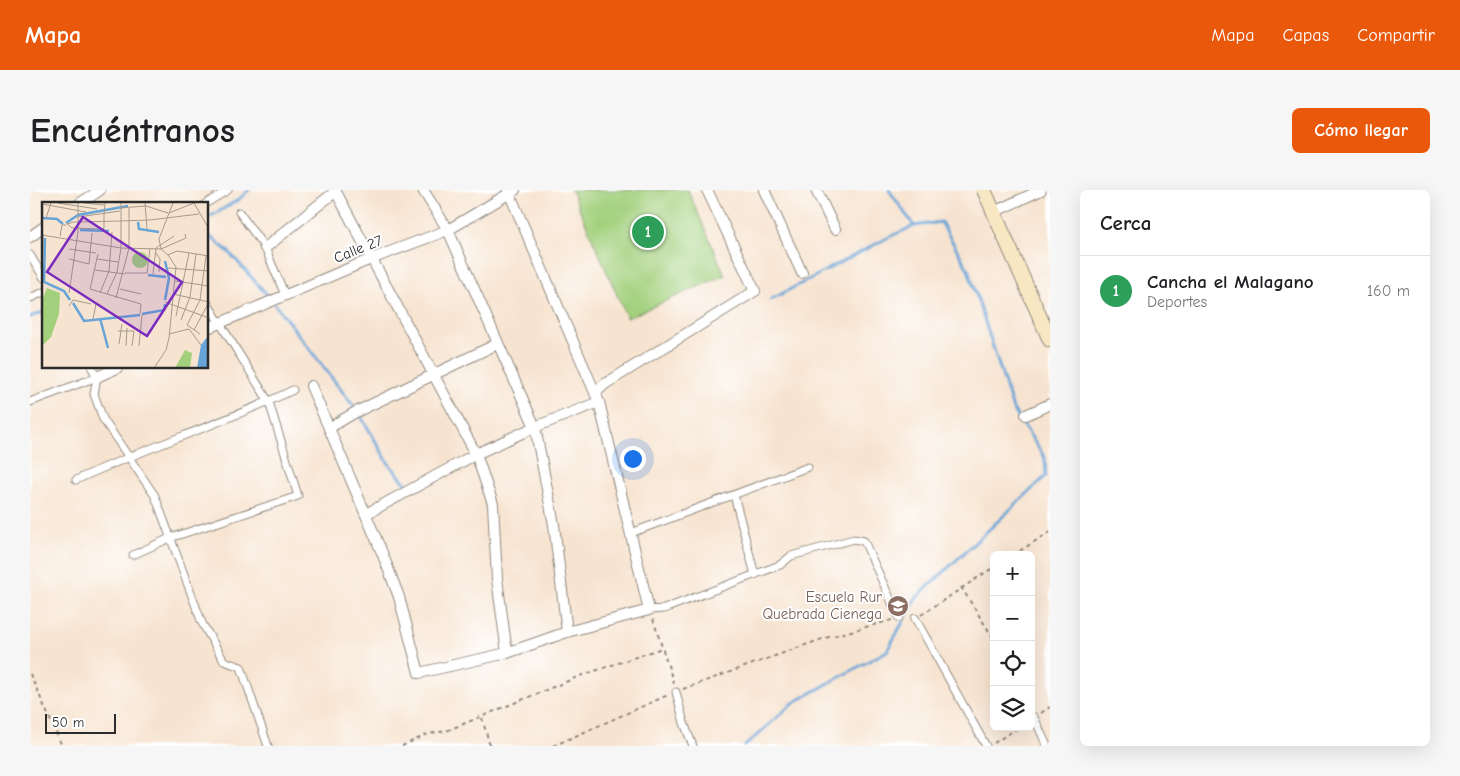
<!DOCTYPE html>
<html lang="es">
<head>
<meta charset="utf-8">
<style>
  body { margin:0; font-family:"Comic Neue",sans-serif; background:#f6f6f6; color:#202124 }
  .controls { position:absolute; right:15px; bottom:15px; display:grid; overflow:hidden; border-radius:8px; box-shadow:0 5px 20px #0002 }
  .controls button { width:45px; height:45px; display:grid; place-items:center; padding:0; border:0; border-bottom:1px solid #e0e0e0; background:#fff; color:#202124; font:25px sans-serif }
  .scale { position:absolute; left:15px; bottom:12px; width:71px; box-sizing:border-box; padding-left:5px; border:2px solid #2b2b2b; border-top:0; font-size:14px; line-height:18px; white-space:nowrap; color:#2b2b2b; -webkit-text-stroke:4px #fff; paint-order:stroke }
  .you { position:absolute; left:602px; top:268px; width:18px; height:18px; margin:-12px; border:4px solid #fff; border-radius:50%; background:#1a73e8; box-shadow:0 0 0 8px #1a73e833 }
  .badge { display:grid; place-items:center; width:32px; height:32px; border-radius:50%; background:#ea580c; color:#fff; font-size:16px; font-weight:700 }
  .pin { position:absolute; translate:-50% -50%; border:2px solid #fff; box-shadow:0 1px 5px #0006 }
  .list { margin:0; padding:0; list-style:none }
  h2 { display:flex; justify-content:space-between; align-items:center; height:65px; margin:0; padding:0 20px; font-size:21px }
  h2 small { font-size:16px; font-weight:400; color:#757577 }
  .list li { display:grid; grid-template-columns:32px 1fr auto; gap:15px; align-items:center; box-sizing:border-box; height:70px; padding:0 20px; border-top:1px solid #e0e0e0 }
  .list b { display:block; font-size:19px; white-space:nowrap }
  .list p { margin:0; font-size:16px; white-space:nowrap; color:#757577 }
  .list em { font-size:16px; font-style:normal; color:#757577 }
  .icon { flex:none; width:28px; height:28px; fill:none; stroke:currentColor; stroke-width:2; stroke-linecap:round; stroke-linejoin:round }
  .map { position:relative; flex:none; width:1020px; height:556px; overflow:hidden; border-radius:8px }
  header { display:flex; align-items:center; gap:30px; box-sizing:border-box; height:70px; padding:0 25px; background:#ea580c; color:#fff }
  header strong { font-size:24px }
  nav { display:flex; gap:28px; margin-inline-start:auto; font-size:18px }
  .intro { display:flex; align-items:center; justify-content:space-between; box-sizing:border-box; height:120px; padding:0 30px }
  h1 { margin:0; font-size:35px }
  .button { padding:12px 22px; border-radius:8px; background:#ea580c; color:#fff; font-size:18px; font-weight:700 }
  main { display:flex; gap:30px; padding:0 30px }
  aside { flex:1; background:#fff; border-radius:8px; box-shadow:0 5px 20px #0002 }
  .map>svg:first-child { display:block }
  .green { fill:#a3d07d; stroke:#677e54 }
  .lines { fill:none; stroke-linecap:round; stroke-linejoin:round }
  .stream { stroke:#67a4d8; stroke-width:3 }
  .pedestrian-casing { stroke:#91887e; stroke-width:9 }
  .minor-casing { stroke:#91887e; stroke-width:12 }
  .secondary-casing { stroke:#91887e; stroke-width:16 }
  .path { stroke:#91887e; stroke-width:2; stroke-dasharray:4 4; stroke-linecap:butt }
  .pedestrian { stroke:#fff; stroke-width:7 }
  .minor { stroke:#fff; stroke-width:10 }
  .secondary { stroke:#f7e8c3; stroke-width:14 }
  .labels { text-anchor:middle; dominant-baseline:central; stroke-width:4; stroke-linejoin:round; paint-order:stroke }
  .street-label { font-size:15px; fill:#2b2b2b; stroke:#fff }
  .education-label { font-size:15px; fill:#785e54; stroke:#fff; text-anchor:end }
  .inset-river { fill:none; stroke:#67a4d8; stroke-width:2.5 }
  .inset-road { fill:none; stroke:#a59a8e; stroke-width:1 }
  .view { fill:#7b2cbf; fill-opacity:0.15; stroke:#7b2cbf; stroke-width:2.5 }
  .inset-edge { fill:none; stroke:#2b2b2b; stroke-width:2.5 }
</style>
</head>
<body>
<header>
<strong>Mapa</strong>
<nav><a>Mapa</a><a>Capas</a><a>Compartir</a></nav>
</header>
<div class="intro"><h1>Encuéntranos</h1><a class="button">Cómo llegar</a></div>
<main>
<div class="map">
<svg width="1020" height="556" viewBox="0 0 1020 556">
  <rect width="100%" height="100%" fill="#fff"/>
  <filter id="ink" filterUnits="userSpaceOnUse"><feTurbulence type="fractalNoise" baseFrequency=".02" numOctaves="2"/><feDisplacementMap in="SourceGraphic" scale="10" xChannelSelector="R" yChannelSelector="G"/><feConvolveMatrix kernelMatrix="1 2 1 2 8 2 1 2 1" color-interpolation-filters="sRGB"/></filter>
  <filter id="wash" filterUnits="userSpaceOnUse"><feTurbulence type="fractalNoise" baseFrequency=".0096" numOctaves="4" result="noise"/><feDisplacementMap in="SourceGraphic" scale="20" xChannelSelector="R" yChannelSelector="G"/><feGaussianBlur stdDeviation="1.12" result="paint"/><feColorMatrix in="noise" values="0 0 0 0 0 0 0 0 0 0 0 0 0 0 0 0 0 1.4 0 .05"/><feComposite in="paint" operator="in"/></filter>
  <g filter="url(#wash)">
    <rect width="100%" height="100%" fill="#f7e4d0"/>
    <path class="green" d="M541,0H658L695,85L597,128Z"/>
    <g class="lines">
      <g class="stream">
        <path d="M859,0L884,36"/>
        <path d="M178,28L208,10L219,0"/>
        <path d="M178,45L198,61L239,107"/>
        <path d="M740,110L859,47L884,36L911,32L938,79L983,219L1015,268L1016,286L886,408L877,425"/>
        <path d="M244,113L325,218"/>
        <path d="M0,127L14,122"/>
        <path d="M329,223L359,274L378,296"/>
        <path d="M715,556L763,513L857,461L874,430"/>
      </g>
    </g>
  </g>
  <g filter="url(#ink)">
    <g class="lines">
      <g class="pedestrian-casing">
        <g id="pedestrian">
          <path d="M175,14L198,0"/>
          <path d="M209,22L235,58L255,105"/>
          <path d="M0,65L14,88"/>
          <path d="M0,108L14,102"/>
          <path d="M62,178L67,187L64,204L73,229L125,306L172,433L194,471L211,477L238,556"/>
          <path d="M0,212L67,187"/>
          <path d="M46,290C117,257 192,234 263,200"/>
          <path d="M704,305L725,385"/>
          <path d="M601,343L778,277"/>
          <path d="M103,365L140,348L268,306L239,212L178,114"/>
          <path d="M619,420L634,419L750,375L761,366L824,349L834,351L869,428"/>
          <path d="M885,428L956,556"/>
          <path d="M646,502L654,533L663,556"/>
          <path d="M1004,527L1017,556"/>
        </g>
      </g>
      <g class="minor-casing">
        <g id="minor">
          <path d="M305,0L446,264L463,314L467,389L477,463"/>
          <path d="M393,0L418,40L505,237L524,335L537,442"/>
          <path d="M734,0L772,83"/>
          <path d="M786,0L805,39"/>
          <path d="M49,14L70,0"/>
          <path d="M964,22L1011,0"/>
          <path d="M0,47L14,37"/>
          <path d="M235,58L306,1"/>
          <path d="M178,138L341,69L418,40L485,0"/>
          <path d="M67,187L87,178"/>
          <path d="M281,196L353,365L369,407L389,483L477,463L537,442L619,420L569,212L478,0"/>
          <path d="M565,203L575,194L725,101L677,0"/>
          <path d="M996,225L1020,214"/>
          <path d="M299,238L324,223L467,154"/>
          <path d="M336,324L446,264L505,237L569,212"/>
        </g>
      </g>
      <g class="secondary-casing">
        <path id="secondary" d="M954,0L1020,150"/>
      </g>
      <g class="path">
        <path d="M983,365L1020,342"/>
        <path d="M931,397L964,449"/>
        <path d="M891,425L964,377"/>
        <path d="M623,429L644,494"/>
        <path d="M0,484L32,556"/>
        <path d="M653,499L795,448L862,430"/>
        <path d="M1011,523L1020,517"/>
        <path d="M452,528L460,556"/>
        <path d="M964,553L989,537"/>
        <path d="M372,556L398,544L416,541L550,486L632,458"/>
        <path d="M523,556L638,505"/>
      </g>
      <use href="#pedestrian" class="pedestrian"/>
      <use href="#minor" class="minor"/>
      <use href="#secondary" class="secondary"/>
    </g>
  </g>
  <defs>
    <g id="school-disc" transform="scale(1.125)"><circle r="9.5" fill="#8d6e63" stroke="#fff"/><path d="M0-5L7-2L0 1L-7-2ZM-4 1L0 2.5L4 1V4Q0 6-4 4Z" fill="#fff"/></g>
  </defs>
  <g fill-rule="evenodd">
    <use href="#school-disc" x="868" y="416"/>
  </g>
  <g class="labels">
    <g class="street-label">
      <text transform="translate(328 59) rotate(-22)">Calle 27</text>
    </g>
    <g class="education-label">
      <text x="852" y="407">Escuela Rur<tspan x="852" dy="17">Quebrada Cienega</tspan></text>
    </g>
  </g>
  <g transform="translate(12 12)">
    <rect width="166" height="166" fill="#f7e4d0"/>
    <path d="M90 58a8 8 0 1 1 16 0a8 8 0 1 1-16 0ZM5,86L18,91L17,112L9,135L0,144V98ZM143,148L150,151L148,166H133Z" fill="#a3d07d"/>
    <path d="M166,134V166H155L159,143Z" fill="#67a4d8"/>
    <path class="inset-river" d="M0,16L15,17L21,22M96,20L97,27L117,30M24,21L36,13L86,4M38,28L67,29M3,36L2,80L22,89L28,98M123,59L127,76L123,98M106,73L124,75M31,101L42,119L98,113M100,112L122,108L123,102M58,116L66,146"/>
    <path class="inset-road" d="M16,1L55,7M42,1L62,3M63,1L62,12V26L61,27L30,26L25,22L32,20H36L78,19L108,18L157,12M103,1L105,27M152,1L167,27M0,2L44,10M78,6L104,4L126,11M127,11L152,1M36,15L78,9M4,16L9,1M0,33L79,46L119,47L144,36L143,32M18,34L20,23H24M27,47L54,51M114,51L118,57L117,70M56,52L48,87L99,102L98,112M126,53L119,47L117,37L131,1M164,54L160,83L167,84M27,57L47,62L50,31M55,57L76,60M126,66L167,69M53,68L83,72M0,70L1,32M83,71H105L108,46M111,72L114,46L132,34M133,79L160,83L158,98L145,123L158,132M78,87L99,92M27,91L36,30V1M58,91L67,69L70,30M65,92L75,70L79,46V1M131,92L167,100M74,96L87,46V6M123,100L167,116M27,104L31,98L49,102M134,114L147,51M51,117L54,102M139,118L148,95L154,52M152,128L167,100M76,129H92L90,144M127,132L147,127L159,143M77,142L80,122M84,144L85,126M97,144L100,113M112,166L124,148L127,136L134,65L126,53L135,49L167,54"/>
    <path class="view" d="M41,15L140,80L105,134L5,70Z"/>
    <rect width="166" height="166" class="inset-edge"/>
  </g>
</svg>
<div class="controls">
<button>+</button>
<button>−</button>
<button><svg class="icon" aria-label="locate" viewBox="0 0 24 24"><circle cx="12" cy="12" r="6"/><path d="M12 2v4M12 18v4M2 12h4M18 12h4"/></svg></button>
<button><svg class="icon" aria-label="layers" viewBox="0 0 24 24"><path d="M12 4l9 5-9 5-9-5zM3 14l9 5 9-5"/></svg></button>
</div>
<div class="scale">50 m</div>
<div class="you"></div>
<div class="pin badge" style="left:618px;top:42px;background:#2e9e5b">1</div>
</div>
<aside>
<h2>Cerca<small></small></h2>
<ul class="list">
<li><span class="badge" style="background:#2e9e5b">1</span><div><b>Cancha el Malagano</b><p>Deportes</p></div><em>160 m</em></li>
</ul>
</aside>
</main>
</body>
</html>
